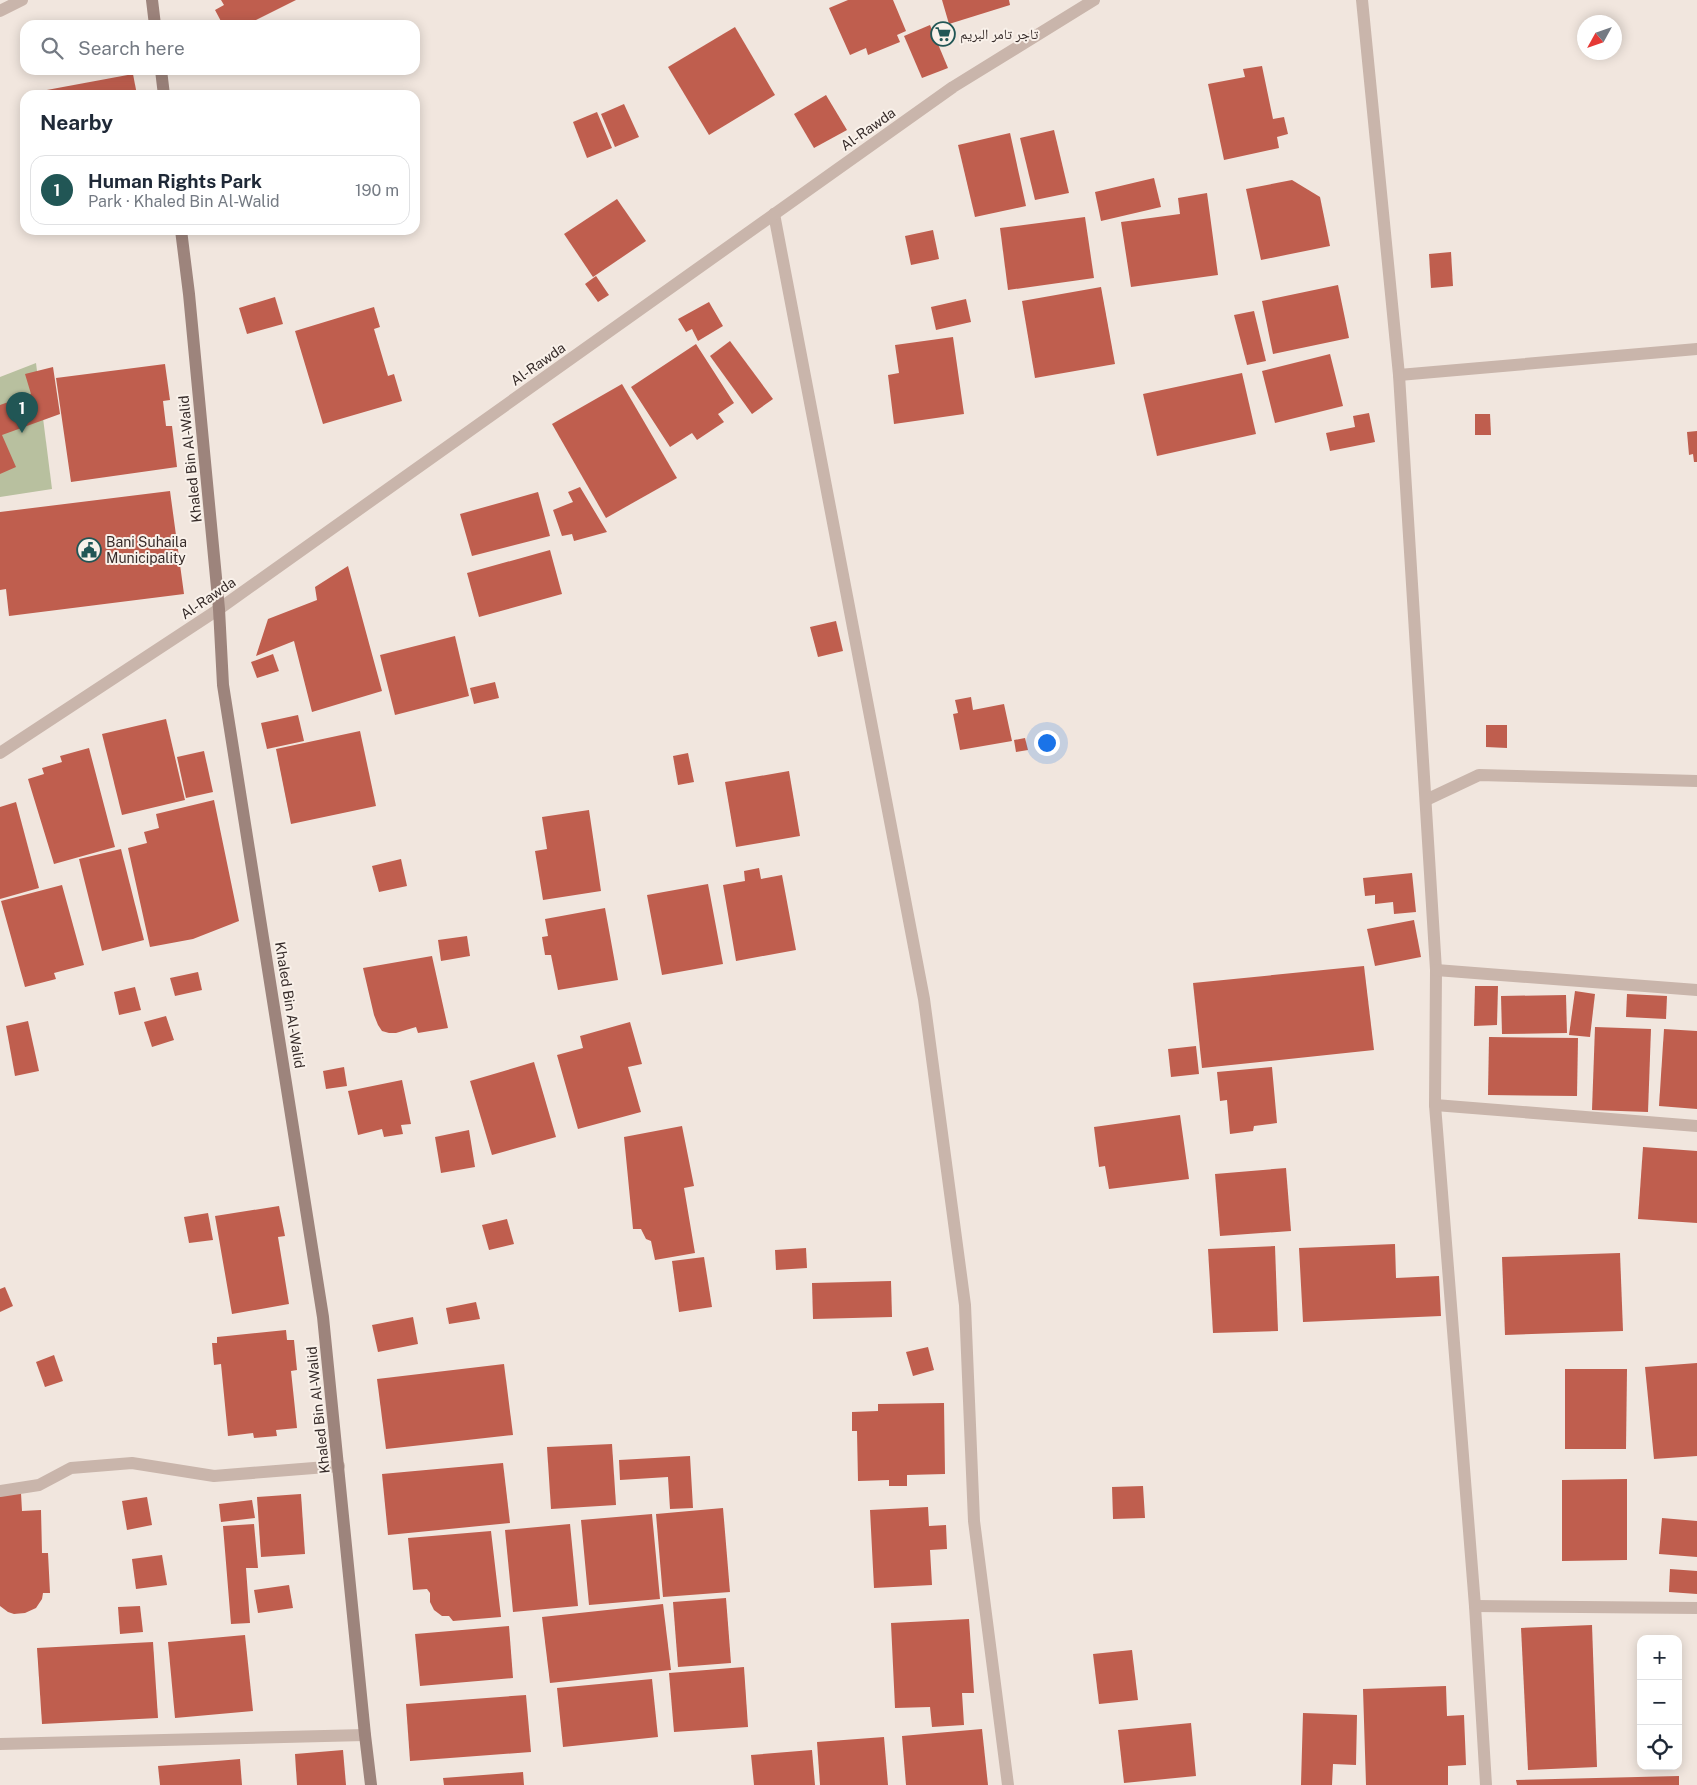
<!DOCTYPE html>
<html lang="en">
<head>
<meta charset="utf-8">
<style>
  body { margin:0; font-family:"Public Sans","Noto Naskh Arabic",sans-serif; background:#f6f6f7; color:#1f2937 }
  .controls { position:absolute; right:15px; bottom:15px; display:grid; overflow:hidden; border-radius:10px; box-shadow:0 2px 12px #0003 }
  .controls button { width:45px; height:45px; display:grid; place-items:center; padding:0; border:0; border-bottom:1px solid #e0e1e3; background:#fff; color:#1f2937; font:25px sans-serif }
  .compass { position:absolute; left:1577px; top:15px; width:45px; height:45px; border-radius:50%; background:#fff; box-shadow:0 2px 12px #0003; rotate:230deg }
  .you { position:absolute; left:1046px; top:742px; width:18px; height:18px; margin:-12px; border:4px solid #fff; border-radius:50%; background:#1a73e8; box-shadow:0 0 0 8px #1a73e833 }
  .badge { display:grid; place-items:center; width:32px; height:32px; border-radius:50%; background:#215655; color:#fff; font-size:16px; font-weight:700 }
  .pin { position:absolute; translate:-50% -41px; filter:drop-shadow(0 1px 2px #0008) }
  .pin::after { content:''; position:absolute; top:26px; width:18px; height:15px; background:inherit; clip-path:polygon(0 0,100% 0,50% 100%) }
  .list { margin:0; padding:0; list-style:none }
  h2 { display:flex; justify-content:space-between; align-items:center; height:65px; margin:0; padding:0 20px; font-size:21px }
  h2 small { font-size:16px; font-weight:400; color:#747a83 }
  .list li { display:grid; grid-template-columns:32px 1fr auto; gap:15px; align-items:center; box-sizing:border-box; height:70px; margin:0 10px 10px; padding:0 10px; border:1px solid #e0e1e3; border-radius:15px }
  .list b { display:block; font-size:19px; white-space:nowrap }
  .list p { margin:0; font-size:16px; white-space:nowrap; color:#747a83 }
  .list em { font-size:16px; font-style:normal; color:#747a83 }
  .icon { flex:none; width:28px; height:28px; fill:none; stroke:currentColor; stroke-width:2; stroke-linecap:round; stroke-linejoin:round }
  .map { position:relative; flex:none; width:1697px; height:1785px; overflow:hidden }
  .search { position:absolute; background:#fff; box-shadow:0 2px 12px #0003; left:20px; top:20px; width:400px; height:55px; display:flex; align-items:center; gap:12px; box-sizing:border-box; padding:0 18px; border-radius:15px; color:#747a83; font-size:19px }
  .panel { position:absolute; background:#fff; box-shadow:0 2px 12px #0003; left:20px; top:90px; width:400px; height:145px; border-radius:15px }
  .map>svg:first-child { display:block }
  .green { fill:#b8c09f }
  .building { fill:#bf5e4e }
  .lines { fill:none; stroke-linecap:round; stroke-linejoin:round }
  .lane { stroke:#c9b5ab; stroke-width:12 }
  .street { stroke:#c9b5ab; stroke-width:12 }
  .secondary { stroke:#9d847c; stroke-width:12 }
  .labels { text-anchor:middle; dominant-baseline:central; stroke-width:4; stroke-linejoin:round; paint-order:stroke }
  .poi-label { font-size:14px; fill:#372c2a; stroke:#f9f1ea; text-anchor:start }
  .street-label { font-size:14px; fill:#372c2a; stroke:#f9f1ea }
</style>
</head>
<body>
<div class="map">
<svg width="1697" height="1785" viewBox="0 0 1697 1785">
  <rect width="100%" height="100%" fill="#f1e6de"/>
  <path class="green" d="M36,363L52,489L0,497V377Z"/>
  <g class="building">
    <path d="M221,0H296L246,25H223L215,10L224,5Z"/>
    <path d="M848,0H893L906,31L897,35L900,42L868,55L866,48L850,55L829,8Z"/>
    <path d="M942,0H1009L1010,5L949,24Z"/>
    <path d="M930,25L948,68L922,78L904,36Z"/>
    <path d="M735,27L775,95L709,135L668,67Z"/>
    <path d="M1262,66L1273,119L1284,117L1288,134L1277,137L1279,148L1224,160L1208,84L1245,77L1243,69Z"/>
    <path d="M133,74L137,95H37L36,92Z"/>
    <path d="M826,95L847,130L814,148L794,114Z"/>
    <path d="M624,104L639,137L615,147L601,114Z"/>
    <path d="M597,112L612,148L587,158L573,122Z"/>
    <path d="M1054,130L1069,193L1035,200L1020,138Z"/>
    <path d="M1010,133L1026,206L975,217L958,145Z"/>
    <path d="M1154,178L1161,207L1101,221L1095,192Z"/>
    <path d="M1292,180L1320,197L1330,246L1261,260L1246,189Z"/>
    <path d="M1207,193L1218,275L1131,287L1121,222L1180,214L1178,198Z"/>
    <path d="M617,199L646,241L593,277L564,234Z"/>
    <path d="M1085,217L1094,278L1008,290L1000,228Z"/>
    <path d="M933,230L939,259L911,265L905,236Z"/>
    <path d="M1451,252L1453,286L1431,288L1429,254Z"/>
    <path d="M596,276L609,295L598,302L585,284Z"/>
    <path d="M1338,285L1349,338L1273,354L1262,301Z"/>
    <path d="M1101,287L1115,364L1035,378L1022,301Z"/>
    <path d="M275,297L283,324L247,334L239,308Z"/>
    <path d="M966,299L971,322L936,330L931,307Z"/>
    <path d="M709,302L723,326L698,341L692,329L686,332L678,319Z"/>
    <path d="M374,307L380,327L374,329L388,376L394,374L402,401L323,424L295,331Z"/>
    <path d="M1254,311L1266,361L1247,365L1234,315Z"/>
    <path d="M953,337L964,414L894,424L888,375L899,373L895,345Z"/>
    <path d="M730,341L773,399L752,414L710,356Z"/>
    <path d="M696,344L734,403L718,414L724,422L697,440L692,433L670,447L631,387Z"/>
    <path d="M1330,354L1343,406L1275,423L1262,371Z"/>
    <path d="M165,364L170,400L163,401L166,426H172L177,467L71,482L56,378Z"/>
    <path d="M53,367L60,414L2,435L16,467L0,474V405L31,394L25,374Z"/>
    <path d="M1242,373L1256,434L1157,456L1143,394Z"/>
    <path d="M622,384L677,478L606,518L552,424Z"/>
    <path d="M1369,413L1375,442L1330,451L1326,433L1355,427L1353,416Z"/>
    <path d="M1475,414H1490L1491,435H1475Z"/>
    <path d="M1697,431V462H1694L1693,454L1689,455L1687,432Z"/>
    <path d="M580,487L607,532L574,541L572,534L562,536L553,510L573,502L568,492Z"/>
    <path d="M170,491L184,594L9,616L6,589L0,590V512Z"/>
    <path d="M538,492L550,536L472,556L460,514Z"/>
    <path d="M550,550L562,594L479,617L467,573Z"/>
    <path d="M348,566L382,691L312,712L294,641L256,656L268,619L317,600L315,587Z"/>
    <path d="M836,621L843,651L818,657L810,627Z"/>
    <path d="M455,636L469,696L395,715L380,655Z"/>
    <path d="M273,654L279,671L257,678L251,662Z"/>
    <path d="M495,682L499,698L474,704L470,688Z"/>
    <path d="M971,697L973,710L1004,704L1012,741L960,750L953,714L958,713L955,700Z"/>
    <path d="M298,715L304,741L267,749L261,723Z"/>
    <path d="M166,719L185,800L122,815L102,734Z"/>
    <path d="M1486,725H1507V748L1486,747Z"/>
    <path d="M360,731L376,806L291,824L276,749Z"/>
    <path d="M1025,738L1028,750L1016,752L1014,740Z"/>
    <path d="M89,748L115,847L54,864L28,779L44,774L42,768L62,762L60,756Z"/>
    <path d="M204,751L213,792L186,798L177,757Z"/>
    <path d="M688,753L694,782L678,785L673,756Z"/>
    <path d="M789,771L800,836L736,847L725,782Z"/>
    <path d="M214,800L239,921L193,939L150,947L128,848L147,843L144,832L159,828L156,814Z"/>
    <path d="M16,802L39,888L0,899V807Z"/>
    <path d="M589,810L601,891L543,900L535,851L547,849L542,817Z"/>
    <path d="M121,849L144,940L102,951L79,859Z"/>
    <path d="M401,859L407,886L379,892L372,866Z"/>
    <path d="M759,868L761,879L782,875L796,950L736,961L723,885L745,881L744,871Z"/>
    <path d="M1412,873L1416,912L1394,914L1393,902L1375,904V895L1365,896L1363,878Z"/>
    <path d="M708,884L723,964L662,975L647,895Z"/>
    <path d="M62,885L84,965L54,973L56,979L25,987L1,901Z"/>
    <path d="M605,908L618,980L558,990L551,955H545L542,937L548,936L545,919Z"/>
    <path d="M1414,920L1421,957L1375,966L1367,929Z"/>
    <path d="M467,936L470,956L441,961L438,940Z"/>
    <path d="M432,956L448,1028L418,1033L416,1027L396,1033H389L382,1031L378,1025L374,1015L363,968Z"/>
    <path d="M1364,966L1374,1050L1202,1068L1193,983Z"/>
    <path d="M198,972L202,990L175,996L170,978Z"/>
    <path d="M1475,986H1498L1497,1025L1474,1026Z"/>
    <path d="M135,987L141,1010L119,1015L114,992Z"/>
    <path d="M1575,991L1595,994L1590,1037L1569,1035Z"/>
    <path d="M1627,994L1667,996L1666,1019L1626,1017Z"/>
    <path d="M1566,995L1567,1033L1502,1034L1501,996Z"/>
    <path d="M166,1016L174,1040L152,1047L144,1022Z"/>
    <path d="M28,1021L39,1071L15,1076L6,1026Z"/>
    <path d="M630,1022L642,1064L628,1067L641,1112L578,1129L557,1055L583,1048L580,1036Z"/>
    <path d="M1595,1027L1651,1029L1648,1112L1592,1110Z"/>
    <path d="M1664,1029L1697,1031V1109L1659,1106Z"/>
    <path d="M1489,1037L1578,1038L1577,1096L1488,1095Z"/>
    <path d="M1196,1046L1199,1074L1171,1077L1168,1049Z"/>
    <path d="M534,1062L556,1137L492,1155L470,1081Z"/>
    <path d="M344,1067L347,1086L326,1089L323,1071Z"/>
    <path d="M1272,1067L1277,1123L1254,1126L1253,1131L1230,1134L1227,1100L1220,1101L1217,1072Z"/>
    <path d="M402,1080L411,1124L401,1125L403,1134L384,1137L382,1129L358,1135L348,1091Z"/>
    <path d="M1180,1115L1189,1179L1109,1189L1105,1166L1099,1167L1094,1127Z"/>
    <path d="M682,1126L694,1186L684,1188L695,1253L655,1260L651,1241L646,1239L641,1229H633L624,1137Z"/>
    <path d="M469,1130L475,1167L441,1173L435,1137Z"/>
    <path d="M1643,1147L1697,1151V1223L1638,1219Z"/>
    <path d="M1286,1168L1291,1231L1220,1236L1215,1174Z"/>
    <path d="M279,1206L285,1236L278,1237L289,1304L232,1314L215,1216Z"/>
    <path d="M208,1213L213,1240L189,1243L184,1217Z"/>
    <path d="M507,1219L514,1244L489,1250L482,1225Z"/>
    <path d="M1395,1244L1396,1278L1439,1276L1441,1316L1303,1322L1299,1248Z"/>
    <path d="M1275,1246L1278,1331L1213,1333L1208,1249Z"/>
    <path d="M806,1248L807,1268L776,1270L775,1250Z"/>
    <path d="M1620,1253L1623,1331L1505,1335L1502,1257Z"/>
    <path d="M704,1257L712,1307L679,1312L672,1261Z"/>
    <path d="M891,1281L892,1317L813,1319L812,1283Z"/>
    <path d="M5,1287L13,1306L0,1312V1289Z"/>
    <path d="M476,1302L480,1319L449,1324L446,1308Z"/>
    <path d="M413,1317L418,1344L378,1352L372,1325Z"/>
    <path d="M286,1330L287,1340H294L297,1370L291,1371L297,1428L276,1430L277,1436L254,1438L253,1433L228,1436L221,1364L214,1365L212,1343H217V1337Z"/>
    <path d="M928,1347L934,1370L913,1376L906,1352Z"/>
    <path d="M54,1355L63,1381L45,1387L36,1362Z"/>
    <path d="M1697,1363V1456L1654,1459L1645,1367Z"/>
    <path d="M504,1364L513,1435L386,1449L377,1379Z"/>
    <path d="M1565,1369H1627L1626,1449H1565Z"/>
    <path d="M944,1403L945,1474L907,1475V1486H889V1480L858,1481L857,1431H852V1412L878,1411V1404Z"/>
    <path d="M612,1444L616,1505L551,1509L547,1447Z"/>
    <path d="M690,1456L693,1508L670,1509L668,1477L620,1480L619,1460Z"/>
    <path d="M503,1463L510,1523L388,1535L382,1474Z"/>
    <path d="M1627,1479V1560L1562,1561V1480Z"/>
    <path d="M1143,1486L1145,1518L1113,1519L1112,1487Z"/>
    <path d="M21,1493L22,1511L41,1510L42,1553H48L50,1593H43L42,1599L36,1608L25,1613L14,1614L8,1612L0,1606V1494Z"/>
    <path d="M301,1494L305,1554L261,1557L257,1497Z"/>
    <path d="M147,1497L152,1525L127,1530L122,1501Z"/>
    <path d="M252,1500L255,1518L221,1522L219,1504Z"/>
    <path d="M928,1507L929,1526L946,1525L947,1549L930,1550L932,1585L874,1588L870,1510Z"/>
    <path d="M723,1508L730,1592L663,1597L656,1514Z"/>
    <path d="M652,1514L660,1599L589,1605L581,1520Z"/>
    <path d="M1662,1518L1697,1521V1557L1659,1554Z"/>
    <path d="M254,1524L258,1568H246L250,1623L231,1624L223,1526Z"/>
    <path d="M570,1524L578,1606L513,1612L505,1530Z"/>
    <path d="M491,1531L501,1617L453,1621L449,1616H442L434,1610L430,1602V1593L427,1589L413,1590L408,1538Z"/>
    <path d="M162,1555L167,1585L136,1589L132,1559Z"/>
    <path d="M1670,1569L1697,1571V1594L1669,1592Z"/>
    <path d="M289,1585L293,1608L258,1613L254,1590Z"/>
    <path d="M726,1598L731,1663L678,1667L673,1602Z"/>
    <path d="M663,1604L671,1670L550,1683L542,1617Z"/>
    <path d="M140,1606L143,1632L120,1634L118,1607Z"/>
    <path d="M969,1619L974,1693H962L964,1725L932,1727L930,1707L895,1708L891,1623Z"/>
    <path d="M1592,1625L1597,1767L1528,1770L1521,1628Z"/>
    <path d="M509,1626L513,1678L420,1686L415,1634Z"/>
    <path d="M245,1635L253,1711L175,1718L168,1642Z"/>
    <path d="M153,1642L158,1718L42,1724L37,1648Z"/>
    <path d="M1132,1650L1138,1700L1099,1704L1093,1654Z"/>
    <path d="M744,1667L748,1727L674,1732L669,1673Z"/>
    <path d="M652,1679L658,1737L563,1747L557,1688Z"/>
    <path d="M1446,1686L1447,1716L1464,1715L1466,1765L1448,1766V1785H1366L1363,1689Z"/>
    <path d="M526,1695L531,1752L410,1761L406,1704Z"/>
    <path d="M1303,1713L1357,1715L1356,1765L1333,1764L1332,1785H1301Z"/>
    <path d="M1191,1723L1196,1776L1124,1783L1118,1730Z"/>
    <path d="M982,1729L988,1785H906L902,1736Z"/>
    <path d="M884,1737L888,1785H820L817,1742Z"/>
    <path d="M343,1750L346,1785H297L295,1754Z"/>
    <path d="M812,1750L815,1785H754L751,1755Z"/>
    <path d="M240,1759L242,1785H160L158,1766Z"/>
    <path d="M523,1772L524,1785H444L443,1778Z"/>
    <path d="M1679,1776V1785H1517L1516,1780Z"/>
  </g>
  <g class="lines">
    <g class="lane">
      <path d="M0,11L22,0"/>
      <path d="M1426,800L1479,775L1697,781"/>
      <path d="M1435,1105L1697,1126"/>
      <path d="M1475,1606L1697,1608"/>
    </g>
    <g class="street">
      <path d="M1362,0L1399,375L1436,970L1435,1105L1475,1606L1486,1785"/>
      <path d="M774,214L924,999L965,1305L974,1521L1008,1785"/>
      <path d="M1399,375L1697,349"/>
      <path d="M0,753L219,609L953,87L1094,0"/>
      <path d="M1436,970L1697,990"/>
      <path d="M0,1491L39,1485L71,1468L132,1463L214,1476L339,1466"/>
      <path d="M0,1744L365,1735"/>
    </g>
    <g class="secondary">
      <path d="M152,0L155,25"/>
      <path d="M161,70L164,95"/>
      <path d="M181,230L189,294L219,609L223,685L323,1317L365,1735L371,1785"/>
    </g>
  </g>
  <defs>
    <g id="supermarket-ring" transform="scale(1.25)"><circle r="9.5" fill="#f9f1ea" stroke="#215655" stroke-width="1.5"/><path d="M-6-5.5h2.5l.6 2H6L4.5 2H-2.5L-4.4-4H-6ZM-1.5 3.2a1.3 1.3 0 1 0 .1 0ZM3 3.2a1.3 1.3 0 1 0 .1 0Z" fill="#215655"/></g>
    <g id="civic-ring" transform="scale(1.25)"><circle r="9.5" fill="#f9f1ea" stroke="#215655" stroke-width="1.5"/><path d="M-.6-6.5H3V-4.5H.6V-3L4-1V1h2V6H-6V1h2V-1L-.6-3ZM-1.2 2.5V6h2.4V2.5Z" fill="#215655"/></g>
  </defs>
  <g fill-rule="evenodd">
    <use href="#supermarket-ring" x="943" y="34"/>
    <use href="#civic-ring" x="89" y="550"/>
  </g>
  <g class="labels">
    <g class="poi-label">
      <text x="960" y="34">تاجر تامر البريم</text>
      <text x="106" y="542">Bani Suhaila<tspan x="106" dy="16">Municipality</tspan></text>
    </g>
    <g class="street-label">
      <text transform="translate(868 129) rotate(-35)">Al-Rawda</text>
      <text transform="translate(538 364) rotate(-35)">Al-Rawda</text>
      <text transform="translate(190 459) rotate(-96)">Khaled Bin Al-Walid</text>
      <text transform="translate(208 598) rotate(-34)">Al-Rawda</text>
      <text transform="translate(290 1005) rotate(81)">Khaled Bin Al-Walid</text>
      <text transform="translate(318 1410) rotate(-96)">Khaled Bin Al-Walid</text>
    </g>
  </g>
</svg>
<div class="controls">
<button>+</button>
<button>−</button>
<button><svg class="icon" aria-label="locate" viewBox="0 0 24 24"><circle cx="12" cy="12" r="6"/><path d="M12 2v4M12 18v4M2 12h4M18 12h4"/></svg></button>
</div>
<svg class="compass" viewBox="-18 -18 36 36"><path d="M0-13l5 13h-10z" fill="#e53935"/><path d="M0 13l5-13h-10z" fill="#747a83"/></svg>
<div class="you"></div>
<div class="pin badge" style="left:22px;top:433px">1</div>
<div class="search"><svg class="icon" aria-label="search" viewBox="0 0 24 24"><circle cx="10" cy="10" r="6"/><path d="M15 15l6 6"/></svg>Search here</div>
<section class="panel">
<h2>Nearby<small></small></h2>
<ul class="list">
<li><span class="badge">1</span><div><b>Human Rights Park</b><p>Park · Khaled Bin Al-Walid</p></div><em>190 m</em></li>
</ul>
</section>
</div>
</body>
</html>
